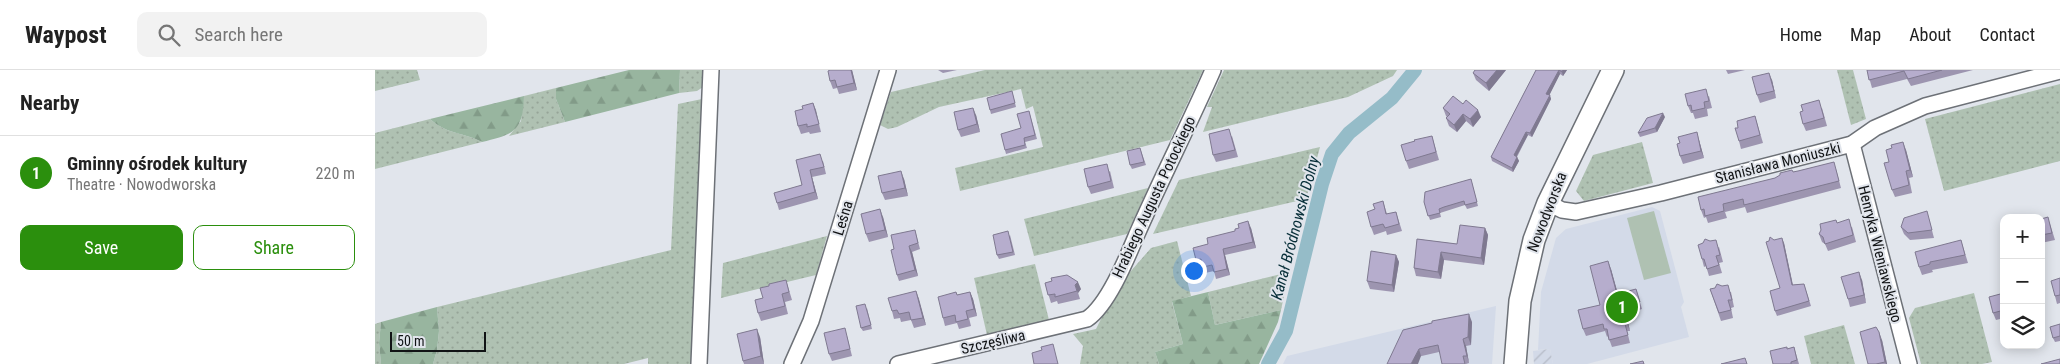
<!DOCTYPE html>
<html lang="en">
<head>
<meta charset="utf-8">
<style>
  body { margin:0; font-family:"Roboto Condensed",sans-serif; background:#f2f2f2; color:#222 }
  .controls { position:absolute; right:15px; bottom:15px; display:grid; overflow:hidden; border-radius:10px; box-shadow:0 2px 12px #0003 }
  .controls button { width:45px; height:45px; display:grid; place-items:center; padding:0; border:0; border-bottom:1px solid #e0e0e0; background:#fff; color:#222; font:25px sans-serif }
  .scale { position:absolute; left:15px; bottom:12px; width:96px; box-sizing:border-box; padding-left:5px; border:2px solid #111315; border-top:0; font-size:14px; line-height:18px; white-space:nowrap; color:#111315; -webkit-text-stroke:4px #e1e5ec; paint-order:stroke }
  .you { position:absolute; left:818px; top:200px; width:18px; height:18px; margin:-12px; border:4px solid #fff; border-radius:50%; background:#1a73e8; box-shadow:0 0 0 8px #1a73e833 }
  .badge { display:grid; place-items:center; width:32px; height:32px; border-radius:50%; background:#2b8f0d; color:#fff; font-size:16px; font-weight:700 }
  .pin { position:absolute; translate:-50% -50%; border:2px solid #fff; box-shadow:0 1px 5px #0006 }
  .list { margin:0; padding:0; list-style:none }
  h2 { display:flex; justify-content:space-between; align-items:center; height:65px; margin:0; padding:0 20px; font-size:21px }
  h2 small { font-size:16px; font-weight:400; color:#767676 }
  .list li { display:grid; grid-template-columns:32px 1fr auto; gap:15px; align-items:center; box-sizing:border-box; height:75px; padding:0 20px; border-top:1px solid #e0e0e0 }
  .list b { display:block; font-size:19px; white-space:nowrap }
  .list p { margin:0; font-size:16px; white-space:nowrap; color:#767676 }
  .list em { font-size:16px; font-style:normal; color:#767676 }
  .actions { display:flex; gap:10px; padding:15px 20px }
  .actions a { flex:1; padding:11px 0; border:1px solid #2b8f0d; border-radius:10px; text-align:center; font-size:18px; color:#2b8f0d }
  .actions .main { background:#2b8f0d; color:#fff }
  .icon { flex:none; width:28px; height:28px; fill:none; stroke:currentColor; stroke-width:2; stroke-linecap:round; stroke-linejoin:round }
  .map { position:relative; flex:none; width:1685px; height:294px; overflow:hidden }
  header { display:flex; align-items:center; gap:30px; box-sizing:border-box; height:70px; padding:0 25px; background:#fff; border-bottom:1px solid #e0e0e0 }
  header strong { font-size:24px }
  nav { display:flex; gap:28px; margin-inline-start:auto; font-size:18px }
  .search { width:350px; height:45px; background:#f2f2f2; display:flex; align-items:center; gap:12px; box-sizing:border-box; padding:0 18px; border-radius:10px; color:#767676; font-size:19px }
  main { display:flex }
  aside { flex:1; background:#fff }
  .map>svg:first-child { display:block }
  .built { fill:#d3dae8 }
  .industrial { fill:url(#industrial-furrows) }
  .grass { fill:url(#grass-dots) }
  .forest { fill:url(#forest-firs) }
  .pitch { fill:#afc1b2 }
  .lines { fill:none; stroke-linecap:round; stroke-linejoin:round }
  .canal { stroke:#95bcc8; stroke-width:14 }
  .minor-casing { stroke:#6d7177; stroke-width:18 }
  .secondary-casing { stroke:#6d7177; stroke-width:24 }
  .minor { stroke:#fff; stroke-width:15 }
  .secondary { stroke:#fff; stroke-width:21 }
  .wall { fill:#9d95b0 }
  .shaded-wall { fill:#7f7990 }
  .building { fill:#b6adcd; stroke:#7f7990 }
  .labels { text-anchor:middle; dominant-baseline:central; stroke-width:4; stroke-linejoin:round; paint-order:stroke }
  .street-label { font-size:15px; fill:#111315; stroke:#e1e5ec }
  .water-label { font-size:16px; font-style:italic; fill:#072e38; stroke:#e1e5ec }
</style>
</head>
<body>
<header>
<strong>Waypost</strong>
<div class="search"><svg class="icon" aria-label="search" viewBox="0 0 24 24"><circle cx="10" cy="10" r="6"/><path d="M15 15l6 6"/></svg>Search here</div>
<nav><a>Home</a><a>Map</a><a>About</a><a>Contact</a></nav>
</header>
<main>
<aside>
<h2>Nearby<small></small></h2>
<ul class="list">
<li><span class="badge">1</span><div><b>Gminny ośrodek kultury</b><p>Theatre · Nowodworska</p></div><em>220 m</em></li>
</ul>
<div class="actions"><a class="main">Save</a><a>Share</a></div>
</aside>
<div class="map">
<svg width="1685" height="294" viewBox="0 0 1685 294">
  <defs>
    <pattern id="industrial-furrows" width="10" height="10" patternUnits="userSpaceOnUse" patternTransform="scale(1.25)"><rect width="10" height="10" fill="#d3dae8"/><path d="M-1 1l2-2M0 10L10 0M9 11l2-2" fill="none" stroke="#b4bac6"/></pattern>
    <pattern id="grass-dots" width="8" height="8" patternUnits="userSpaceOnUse" patternTransform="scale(1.25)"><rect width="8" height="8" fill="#afc1b2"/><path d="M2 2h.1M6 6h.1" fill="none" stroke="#96a598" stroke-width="1.8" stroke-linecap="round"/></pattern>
    <pattern id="forest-firs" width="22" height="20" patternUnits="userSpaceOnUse" patternTransform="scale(1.25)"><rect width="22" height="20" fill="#98b59f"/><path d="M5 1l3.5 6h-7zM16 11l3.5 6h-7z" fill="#829b88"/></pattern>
  </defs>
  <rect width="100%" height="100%" fill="#e1e5ec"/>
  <g class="built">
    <path d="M1277,137L1285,141L1309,232L1306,237L1314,267L1212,294H1178L1175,279L1163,280L1166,222L1181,168L1191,159Z"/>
    <path d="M1121,236L1117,294H908L912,286Z"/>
  </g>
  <path class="industrial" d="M1175,279L1178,294H1159L1158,281Z"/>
  <g class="grass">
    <path d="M0,0H42L45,10L0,21Z"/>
    <path d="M305,0H331L328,17L322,21L304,23Z"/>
    <path d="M610,0H828L795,70L585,121L580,98L668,77L658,36L651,39L646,19L564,37L522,57L513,59L505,55L516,22Z"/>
    <path d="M849,0H1022L1018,6L973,27L828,62L837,37H832Z"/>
    <path d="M1462,0H1478L1491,49L1476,55Z"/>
    <path d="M1685,14V91L1569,121L1550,49Z"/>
    <path d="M181,18V29L190,52L134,66L146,51L149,26Z"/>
    <path d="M327,29L318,294H273V288L249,294H58L62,280L64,261L62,237L296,180L303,34Z"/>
    <path d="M55,49C73,65 88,62 107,72L0,99V63Z"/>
    <path d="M1267,72L1278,113L1209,131L1201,121L1218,85Z"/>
    <path d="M945,77L931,129L778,164L804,110Z"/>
    <path d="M773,118L752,164L659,186L649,149Z"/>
    <path d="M452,166L441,205L346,228L348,193Z"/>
    <path d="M802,171L816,226L797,232L808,274L780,282L784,294H705L708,276L698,264L721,259L742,217L776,178Z"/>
    <path d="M660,194L674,250L612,265L599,208Z"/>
    <path d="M914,202L906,240L840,255L833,222Z"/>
    <path d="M1599,223L1617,292L1607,294H1546L1534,248L1540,238Z"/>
    <path d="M6,252L4,273L6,294H0V254Z"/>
    <path d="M1469,255L1480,294H1436L1429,266Z"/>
  </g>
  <g class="forest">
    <path d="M254,0H305L304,23L190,52L181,29V18Z"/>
    <path d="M149,26C148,62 139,64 107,72C88,62 73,65 55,49Z"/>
    <path d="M833,222L840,255L906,240L903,252L884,294H784L780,282L808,274L797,231Z"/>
    <path d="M62,237L64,261L62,280L58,294H6L4,273L6,252Z"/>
  </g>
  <path class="pitch" d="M1279,141L1296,203L1269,210L1252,148Z"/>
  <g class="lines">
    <path class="canal" d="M893,294L911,261L947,114L957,84L974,63L1017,28L1040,0"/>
    <g class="minor-casing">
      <g id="minor">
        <path d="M1477,74L1534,294"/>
        <path d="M1173,133L1187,140L1201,142L1286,123L1477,74L1500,58L1550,36L1685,1"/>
        <path d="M324,294L336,0"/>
        <path d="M417,294L436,251L513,0"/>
        <path d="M523,294L712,249C733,235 752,188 762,164C786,109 814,55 838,0"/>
      </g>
    </g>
    <g class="secondary-casing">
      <path id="secondary" d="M1140,294L1145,231L1159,170L1173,133L1238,0"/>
    </g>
    <use href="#minor" class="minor"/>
    <use href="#secondary" class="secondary"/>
  </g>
  <g class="wall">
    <path d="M455,0H477L482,20L464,24L462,18L458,19L455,11Z"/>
    <path d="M563,0H582L568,3Z"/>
    <path d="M1131,0L1114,21L1101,10L1098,3Z"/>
    <path d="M1161,0H1192L1188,6L1185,4L1174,25L1176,29L1157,67L1153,65L1142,87L1144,91L1138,102L1117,91L1116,87Z"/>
    <path d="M1351,0H1370L1353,4Z"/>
    <path d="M1492,0H1598L1536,16L1532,9L1497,18Z"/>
    <path d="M1397,10L1401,28L1385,33L1382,25Z"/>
    <path d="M637,21L641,37L616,44L615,40Z"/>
    <path d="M1334,26L1337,38L1332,39L1333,46L1320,49L1318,43H1316L1313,36Z"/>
    <path d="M438,33L446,62L435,64L434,62L426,64L423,56L428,39Z"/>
    <path d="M1068,38L1106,47L1098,57L1091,51L1082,62L1074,56L1071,48L1072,47L1071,46Z"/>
    <path d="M1447,38L1452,56L1431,61L1428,54Z"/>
    <path d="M654,41L662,69L650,72L652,78L631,84L630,80L646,58Z"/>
    <path d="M601,45L605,62L586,67L583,60Z"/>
    <path d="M1380,46L1388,73L1366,79L1364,71L1363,58Z"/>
    <path d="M1290,47L1282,62L1265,67L1263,63Z"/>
    <path d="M857,66L863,87L841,92L838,85Z"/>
    <path d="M1057,66L1064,90L1034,99L1031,91Z"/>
    <path d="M1324,70L1329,88L1308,94L1305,86Z"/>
    <path d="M765,78L771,95L757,99L755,95Z"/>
    <path d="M1531,80L1538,107L1534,108L1537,123L1520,127L1517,120L1514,92Z"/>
    <path d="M421,90L448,91L451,104L437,107L443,129L404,140L402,133L427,115Z"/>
    <path d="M1461,99L1466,118L1372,143L1370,137L1350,142L1352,148L1333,153L1331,147L1329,148L1326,140L1400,108L1418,102Z"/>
    <path d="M735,101L739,118L716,124L713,117Z"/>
    <path d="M529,109L533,126L510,130L507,123Z"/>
    <path d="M1097,113L1103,136L1092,139L1090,135L1065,143L1066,147L1055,150L1049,132Z"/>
    <path d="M1008,131L1012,144L1021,142L1027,161L1012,165L1011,161L999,165L996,157L1000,139Z"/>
    <path d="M508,147L513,167L494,172L491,164Z"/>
    <path d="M1554,149L1559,168L1535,170L1529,164L1526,157Z"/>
    <path d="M1666,149L1675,154L1680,170L1666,173Z"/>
    <path d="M1462,153L1477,157L1481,172L1453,181L1450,174L1447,172L1444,164Z"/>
    <path d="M876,158L881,178L850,185L855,205L841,209L839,201L830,203L827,196L824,197L821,190L833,174Z"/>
    <path d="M1110,158L1113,165L1109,195L1069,190L1066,209L1041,206L1039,198L1042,169L1082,174Z"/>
    <path d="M540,160L545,179L537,182L543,206L524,211L522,205L519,179Z"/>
    <path d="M635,165L640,185L624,189L622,185Z"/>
    <path d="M1399,170L1409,173L1418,215L1429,214L1436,236L1402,246L1400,241L1405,218Z"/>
    <path d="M1586,170L1593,193L1557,200L1558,202L1547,205L1544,197Z"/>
    <path d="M1344,177L1348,192L1344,193L1347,203L1334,206L1331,196L1329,197L1327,189Z"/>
    <path d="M1021,185L1024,192L1019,222L995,219L992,211Z"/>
    <path d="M1236,199L1243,224L1261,219L1267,239L1251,244L1255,261H1252L1255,273L1237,277L1233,266L1232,267L1230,261L1211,266L1208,259L1225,235Z"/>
    <path d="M1685,208V233L1682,234L1680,226Z"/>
    <path d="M411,210L417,230L410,232L413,244L386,251L383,243L388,228L394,216Z"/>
    <path d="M1487,210L1491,233L1475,237L1473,229Z"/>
    <path d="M670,213L706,219L703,223L705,229L683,234L682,231L676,233Z"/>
    <path d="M1335,219L1356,222L1359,237L1356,238L1358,248L1346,251Z"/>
    <path d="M541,221L551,255L539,258L536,250L526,252L525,248L519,249L517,241Z"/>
    <path d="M595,222L598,229L602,246L594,248L596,256L584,259L582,253L570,256L568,248L582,225Z"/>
    <path d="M1629,223V248L1621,250L1618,243Z"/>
    <path d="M492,238L497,259L488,261L486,258Z"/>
    <path d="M1097,252L1096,275L1091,276L1094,293L1091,294L1064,282L1012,294Z"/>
    <path d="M1685,254V271L1680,272L1678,268Z"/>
    <path d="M472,266L477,286L457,291L454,284Z"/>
    <path d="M385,267L389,294H369L368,291Z"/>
    <path d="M1507,270L1512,294H1493Z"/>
    <path d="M1419,277L1424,294H1398L1412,279Z"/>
  </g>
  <g class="shaded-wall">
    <path d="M476,0H477L482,20L479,13Z"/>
    <path d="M1122,0H1131L1114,21L1111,13Z"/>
    <path d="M1184,0L1185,4L1173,28L1171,24Z"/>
    <path d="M1188,0H1192L1188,6L1187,2Z"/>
    <path d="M1394,3L1397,10L1401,28L1399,21Z"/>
    <path d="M1175,25L1176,29L1157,67L1155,63Z"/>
    <path d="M438,33L441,40L446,62L444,54Z"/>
    <path d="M598,38L601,45L605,62L602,54Z"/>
    <path d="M1103,40L1106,47L1098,57L1095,49Z"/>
    <path d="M1288,43L1290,47L1282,62L1280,58Z"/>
    <path d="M1088,44L1091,51L1082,62L1079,55Z"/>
    <path d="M1151,62L1153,65L1140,89L1139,85Z"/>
    <path d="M1322,62L1324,70L1329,88L1326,81Z"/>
    <path d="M1528,72L1531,80L1538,107L1535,100Z"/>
    <path d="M1142,87L1144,91L1138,102L1137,98Z"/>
    <path d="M435,100L437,107L443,129L440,122Z"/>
    <path d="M526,101L529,109L533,126L530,118Z"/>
    <path d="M505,139L508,147L513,167L510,160Z"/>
    <path d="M873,151L876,158L881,178L878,172Z"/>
    <path d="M1110,158L1113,165L1109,195L1106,188Z"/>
    <path d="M1407,168L1409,173L1419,221L1417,215Z"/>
    <path d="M534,176L537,182L543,206L540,200Z"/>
    <path d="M848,179L850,185L855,205L852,199Z"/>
    <path d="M1066,182L1069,190L1066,209L1063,202Z"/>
    <path d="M1021,185L1024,192L1019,222L1017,215Z"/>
    <path d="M1233,191L1236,199L1245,232L1242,224Z"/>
    <path d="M1484,202L1487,210L1491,233L1489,225Z"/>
    <path d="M703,212L706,219L703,223L705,229L700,215Z"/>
    <path d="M541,221L544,229L551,255L548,248Z"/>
    <path d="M595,222L598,229L602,246L599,239Z"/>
    <path d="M1248,236L1251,244L1255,261L1252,253Z"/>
    <path d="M1094,244L1097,252L1096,275L1093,267Z"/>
    <path d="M382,259L385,267L389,294L386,286Z"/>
    <path d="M1504,262L1507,270L1512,294H1511L1510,292Z"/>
    <path d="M1088,269L1091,276L1094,293L1092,286Z"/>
    <path d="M1044,279L1046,286L1043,294H1036Z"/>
  </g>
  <g class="building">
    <path d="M455,0H476L479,13L462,17L460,10L455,11L453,1Z"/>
    <path d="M1100,0H1122L1111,13L1098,3Z"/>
    <path d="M1161,0H1188L1187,2L1184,0L1171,24L1175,25L1155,63L1151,62L1139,85L1142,87L1137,98L1116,87Z"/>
    <path d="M1492,0H1567L1533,9L1529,1L1494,10Z"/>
    <path d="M1394,3L1399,21L1382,25L1377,7Z"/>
    <path d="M1331,19L1334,31L1329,32L1330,38L1317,41L1316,35L1313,36L1310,24Z"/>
    <path d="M637,21L640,33L615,40L612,28Z"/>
    <path d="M1078,26L1088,34L1091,30L1103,40L1095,49L1088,44L1079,55L1071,48L1075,44L1068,38Z"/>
    <path d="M1444,30L1449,48L1428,54L1425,42L1428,41L1426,35Z"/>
    <path d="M438,33L444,54L432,57V54L423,56L420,41L428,39L427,36Z"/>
    <path d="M598,38L602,54L583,60L579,42Z"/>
    <path d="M654,41L660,65L649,68L650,75L630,80L626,64L646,58L642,44Z"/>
    <path d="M1288,43L1280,58L1263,63L1272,48Z"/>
    <path d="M1380,46L1385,65L1364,71L1360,58H1363L1362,51Z"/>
    <path d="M854,59L860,80L838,85L834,64Z"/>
    <path d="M1322,62L1326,81L1305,86L1302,74L1305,73L1303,67Z"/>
    <path d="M1057,66L1061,82L1031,91L1026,75L1040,71L1039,70Z"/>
    <path d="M1528,72L1535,100L1531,101L1534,115L1517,120L1509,93L1514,92L1511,80L1517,78L1516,75Z"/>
    <path d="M765,78L769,92L755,95L752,81Z"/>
    <path d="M445,84L449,97L435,100L440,122L402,133L399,123L427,115L421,90Z"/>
    <path d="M1459,92L1464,111L1369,135L1368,129L1348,134L1349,141L1330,146L1329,139L1326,140L1323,127L1400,108L1405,105V103L1417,100L1418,102L1423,101Z"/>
    <path d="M732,94L736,111L713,117L709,99Z"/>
    <path d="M526,101L530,118L507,123L503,106Z"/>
    <path d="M1096,109L1102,132L1090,135L1089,131L1069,137L1064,139L1065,143L1053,146L1049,132L1050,122Z"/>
    <path d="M1008,131L1011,144L1021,142L1024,154L1010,158L1008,154L996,157L992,142L1000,139L998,134Z"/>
    <path d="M505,139L510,160L491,164L486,144Z"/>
    <path d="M1552,141L1557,160L1533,163L1526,157L1529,148Z"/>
    <path d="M1673,147L1677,163L1666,165V149Z"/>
    <path d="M1474,149L1478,165L1450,174L1448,167L1444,164L1446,160L1445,154L1461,150L1462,153Z"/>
    <path d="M873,151L878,172L848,179L852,199L839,202L837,195L828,197L826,189L821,190L818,178L833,174L832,168L860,161V159L864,158L863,154Z"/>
    <path d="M1085,155L1110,158L1106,188L1066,182L1063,202L1039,198L1042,169L1082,174Z"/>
    <path d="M1629,158V167L1627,159Z"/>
    <path d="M540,160L543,173L534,176L540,200L522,205L516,180L519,179L516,165Z"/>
    <path d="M633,161L638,182L622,185L618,165Z"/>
    <path d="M1395,167L1399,170L1407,168L1417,215L1429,214L1434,231L1400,241L1395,221L1405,218L1391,172L1394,171Z"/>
    <path d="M1330,169L1335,171L1341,170L1345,185L1341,186L1344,195L1332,199L1329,189H1327L1323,175L1328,173Z"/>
    <path d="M1586,170L1590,185L1555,192V194L1544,197L1540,182Z"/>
    <path d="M996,181L1021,185L1017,215L992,211Z"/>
    <path d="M1233,191L1242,224L1261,219L1265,232L1248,236L1252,253L1250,254L1253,265L1234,270L1232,259H1229L1228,254L1208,259L1203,240L1225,235L1215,196Z"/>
    <path d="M1484,202L1489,225L1473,229L1466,207Z"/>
    <path d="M692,205L703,212L700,215L702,221L680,227V224L673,225L670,213L677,211L676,208Z"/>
    <path d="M1685,208V225L1680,226L1676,211Z"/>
    <path d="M411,210L414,222L407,224L410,236L383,243L380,230L388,228L385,218L394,216V214Z"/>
    <path d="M1342,214L1347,216L1353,215L1357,230H1353L1356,240L1344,243L1335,219L1340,218Z"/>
    <path d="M541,221L548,248L536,250L534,242L524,244L522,240L517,241L513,228Z"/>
    <path d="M581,222L582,225L595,222L599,239L591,241L593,249L581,252L580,245L568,248L563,227Z"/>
    <path d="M1629,223V240L1618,243L1614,227Z"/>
    <path d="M490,234L496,255L486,258L481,236Z"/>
    <path d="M1094,244L1093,267L1088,269L1092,286H1088L1090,294H1067L1063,275L1044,279L1036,294H1012L1028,260L1057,253V251Z"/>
    <path d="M1685,254V266L1678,268L1675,257Z"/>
    <path d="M1501,257L1504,262L1510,292L1501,294H1493L1485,262Z"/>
    <path d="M470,258L475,279L454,284L449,263Z"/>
    <path d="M382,259L386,286L368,291L362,264Z"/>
    <path d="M678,274L683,294H659L657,283L667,280L666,277Z"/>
    <path d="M1412,277V279L1419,277L1422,290L1416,292V294H1398L1395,281Z"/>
    <path d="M1370,288L1372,294H1346Z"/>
    <path d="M1685,289V294H1666Z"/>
    <path d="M1268,291L1269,294H1255Z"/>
  </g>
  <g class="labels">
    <g class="street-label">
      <text transform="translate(1403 93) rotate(-14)">Stanisława Moniuszki</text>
      <text transform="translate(779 127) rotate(-65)">Hrabiego Augusta Potockiego</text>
      <text transform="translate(1172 142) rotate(-69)">Nowodworska</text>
      <text transform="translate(468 148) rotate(-73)">Leśna</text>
      <text transform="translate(1505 184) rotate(76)">Henryka Wieniawskiego</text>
      <text transform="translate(618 272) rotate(-13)">Szczęśliwa</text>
    </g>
    <g class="water-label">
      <text transform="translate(920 158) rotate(-75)">Kanał Bródnowski Dolny</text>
    </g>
  </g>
</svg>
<div class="controls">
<button>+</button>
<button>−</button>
<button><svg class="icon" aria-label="layers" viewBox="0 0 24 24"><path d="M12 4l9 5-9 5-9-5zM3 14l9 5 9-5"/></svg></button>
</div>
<div class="scale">50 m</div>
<div class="you"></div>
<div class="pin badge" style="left:1247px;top:237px">1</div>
</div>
</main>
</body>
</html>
